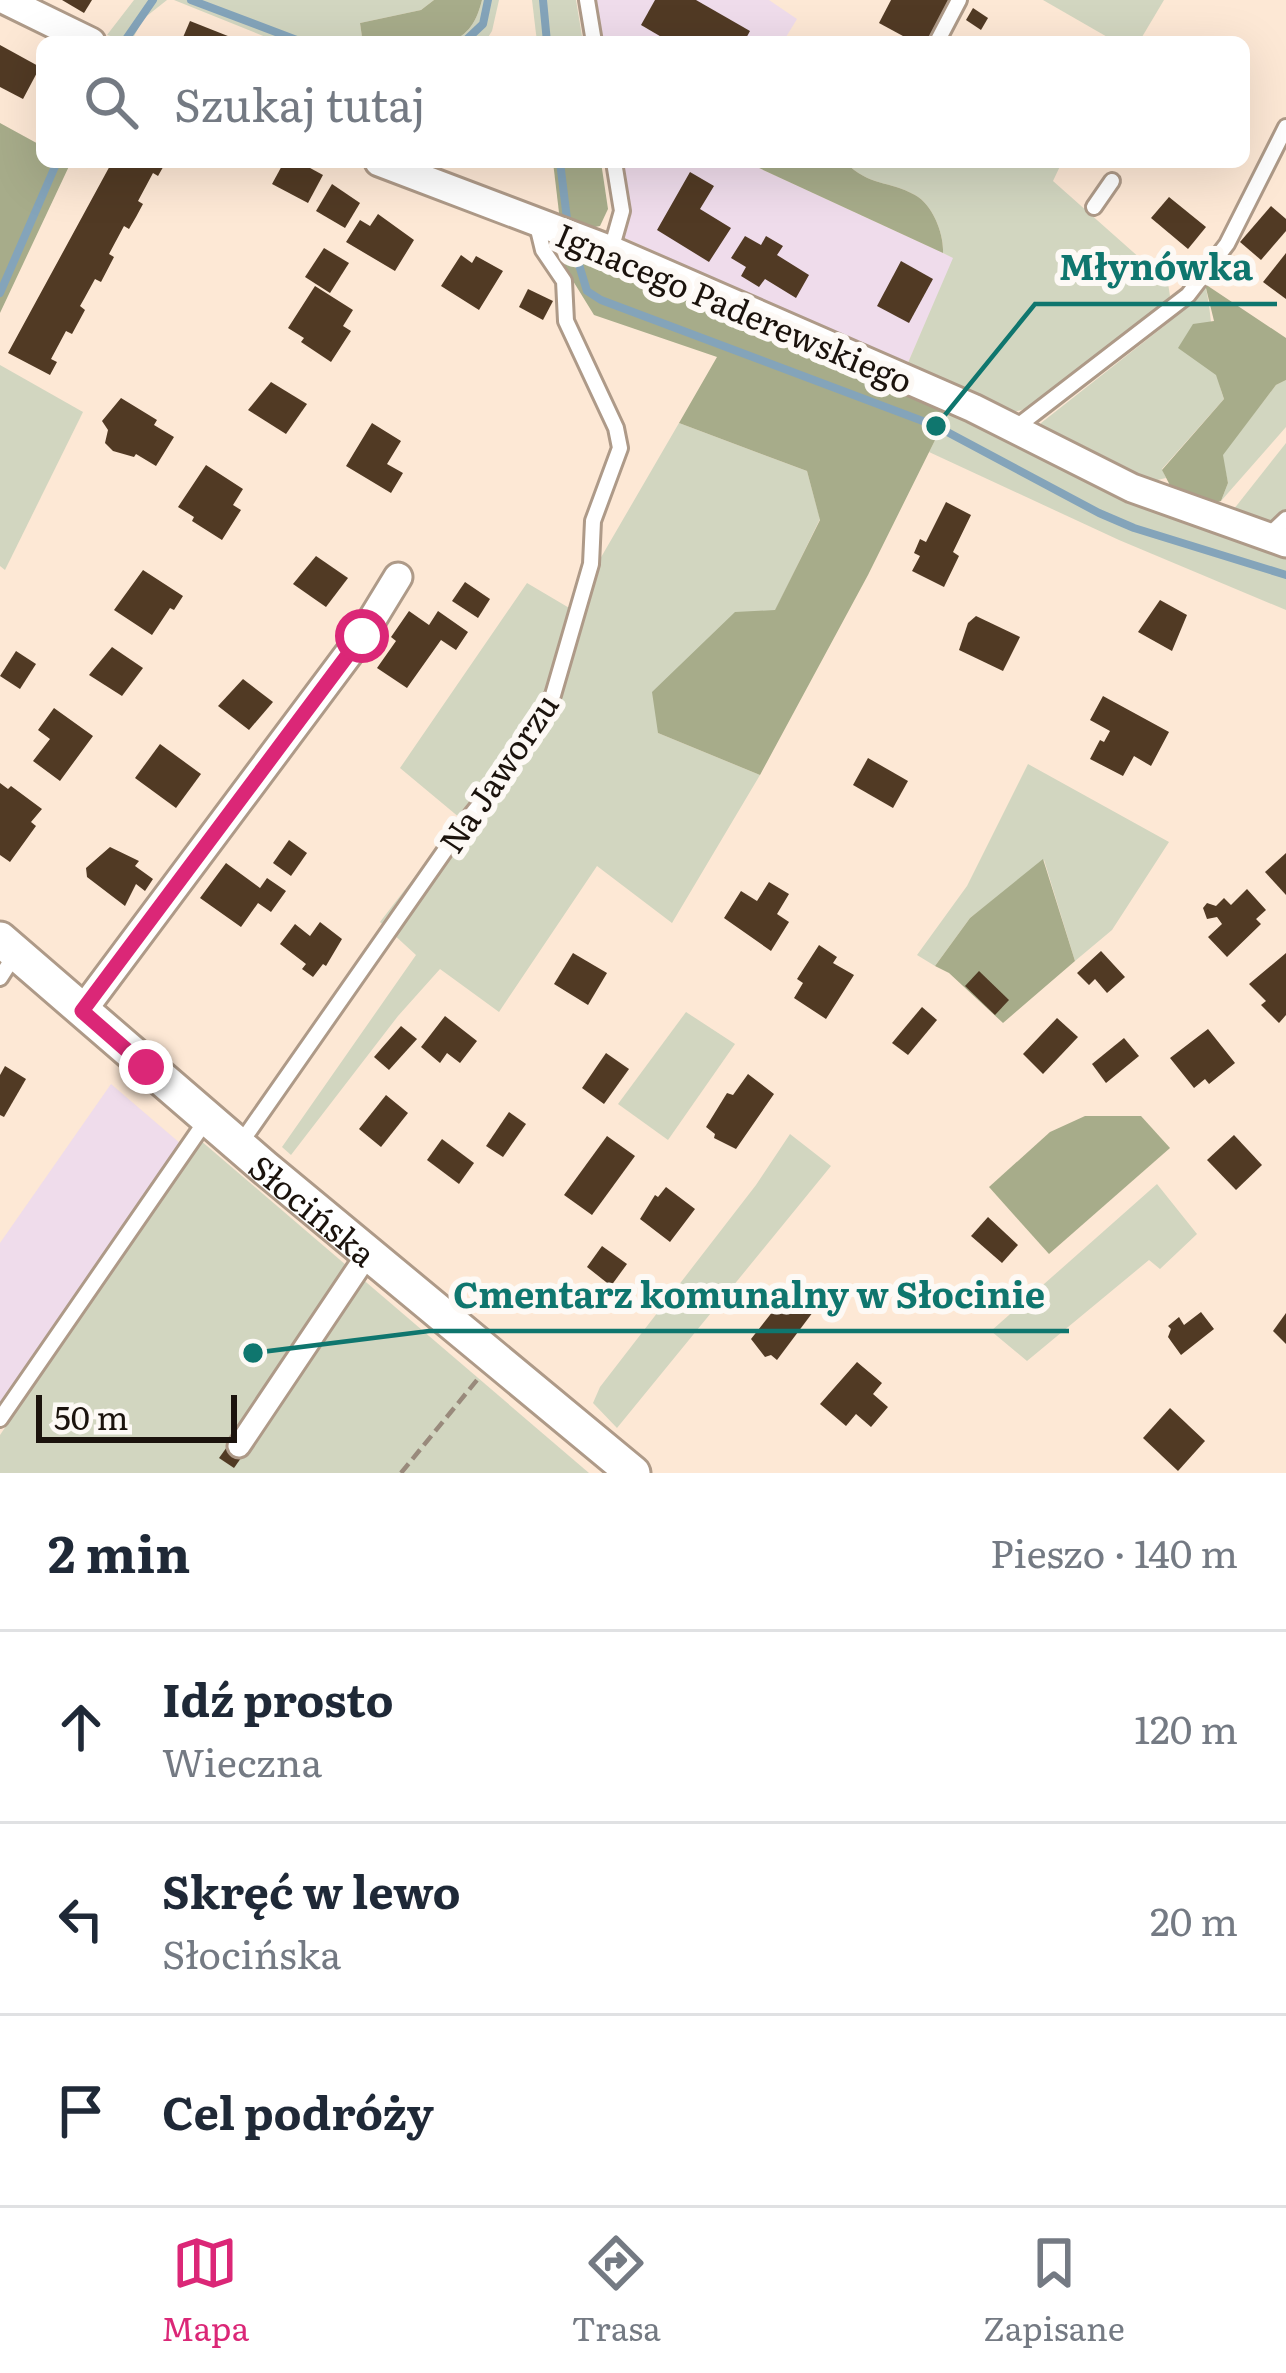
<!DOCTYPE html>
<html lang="pl">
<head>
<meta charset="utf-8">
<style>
  body { margin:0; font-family:Literata,serif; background:#f2f2f3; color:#1f2937 }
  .scale { position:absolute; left:36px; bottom:30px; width:201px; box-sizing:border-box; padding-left:12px; border:6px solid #1b130d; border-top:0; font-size:33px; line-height:42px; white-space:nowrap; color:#1b130d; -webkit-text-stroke:9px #fdf9f5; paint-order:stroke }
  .stop { position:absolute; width:36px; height:36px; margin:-27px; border:9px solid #db2777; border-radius:50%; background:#fff }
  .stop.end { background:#db2777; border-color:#fff; box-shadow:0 3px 12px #0008 }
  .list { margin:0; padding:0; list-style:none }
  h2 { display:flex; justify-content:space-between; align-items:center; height:156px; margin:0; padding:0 48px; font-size:51px }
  h2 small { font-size:39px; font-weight:400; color:#747a83 }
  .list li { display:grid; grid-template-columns:78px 1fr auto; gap:36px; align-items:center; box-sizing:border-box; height:192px; padding:0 48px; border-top:3px solid #e0e1e3 }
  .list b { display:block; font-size:45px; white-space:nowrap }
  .list p { margin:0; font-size:39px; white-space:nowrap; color:#747a83 }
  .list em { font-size:39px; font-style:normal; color:#747a83 }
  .icon { flex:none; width:66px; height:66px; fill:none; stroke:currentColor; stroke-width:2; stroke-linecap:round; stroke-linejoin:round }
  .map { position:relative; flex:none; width:1286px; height:1473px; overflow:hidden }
  .search { position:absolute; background:#fff; box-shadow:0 12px 48px #0002; left:36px; right:36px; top:36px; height:132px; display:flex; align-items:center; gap:30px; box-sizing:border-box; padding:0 42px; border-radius:18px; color:#747a83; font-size:45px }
  .sheet { height:732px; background:#fff }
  nav { display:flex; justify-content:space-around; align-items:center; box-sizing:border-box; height:168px; border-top:3px solid #e0e1e3; background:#fff; font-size:33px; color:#747a83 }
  nav a { display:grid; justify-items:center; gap:6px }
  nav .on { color:#db2777 }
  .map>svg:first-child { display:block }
  .commercial { fill:#efdceb }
  .green { fill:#d2d6c0 }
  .forest { fill:#a7ac8a }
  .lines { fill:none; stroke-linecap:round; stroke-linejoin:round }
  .stream { stroke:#84a4ba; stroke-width:8 }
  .building { fill:#513a24 }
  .service-casing { stroke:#ae9a88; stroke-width:20 }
  .pedestrian-casing { stroke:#ae9a88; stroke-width:27 }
  .minor-casing { stroke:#ae9a88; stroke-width:33 }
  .tertiary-casing { stroke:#ae9a88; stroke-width:39 }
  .path { stroke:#998a7c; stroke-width:4.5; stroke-dasharray:12 6; stroke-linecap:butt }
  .service { stroke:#fff; stroke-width:14 }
  .pedestrian { stroke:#fff; stroke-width:21 }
  .minor { stroke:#fff; stroke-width:27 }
  .tertiary { stroke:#fff; stroke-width:33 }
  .route { stroke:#db2777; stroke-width:15 }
  .labels { text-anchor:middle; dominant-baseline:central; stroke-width:12; stroke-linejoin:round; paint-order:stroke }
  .street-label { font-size:33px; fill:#1b130d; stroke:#fdf9f5 }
  .leader { fill:none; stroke:#0f766e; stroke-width:4.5 }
  .callout-dot { fill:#0f766e; stroke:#fdf9f5; stroke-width:4.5 }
  .callout-label { font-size:36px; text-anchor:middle; font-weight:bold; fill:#0f766e; stroke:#fdf9f5; stroke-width:12; stroke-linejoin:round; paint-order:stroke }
</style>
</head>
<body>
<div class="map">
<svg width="1286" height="1473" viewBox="0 0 1286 1473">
  <rect width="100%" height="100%" fill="#fde8d5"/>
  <g class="commercial">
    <path d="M595,0H769L797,19L783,42H601Z"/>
    <path d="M616,162H746L954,258L907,365L625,238Z"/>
    <path d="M111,1084L181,1144L0,1408V1243Z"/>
  </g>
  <g class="green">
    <path d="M134,0H167L143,19L131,42L107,35Z"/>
    <path d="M174,0H434L421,10L360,23L362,37L368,42H278Z"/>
    <path d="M482,0H499L492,31L485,42H448C469,36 477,20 482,0Z"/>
    <path d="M532,0H576L583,42H537Z"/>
    <path d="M1043,0H1164L1139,42H1116Z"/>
    <path d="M845,162H1062L1053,181L1168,283L1170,296L1161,308L1025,409L1010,413L907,365L953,258L943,253C944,234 933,205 915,195C888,180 870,187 845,162Z"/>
    <path d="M1205,284C1214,322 1211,362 1224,399L1162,469L1166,478L1149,482L1040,433L1041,423L1168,323Z"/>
    <path d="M0,365L83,412L5,570L0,566Z"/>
    <path d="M1286,380V427L1221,501L1228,483L1222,455L1276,385Z"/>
    <path d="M951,408L1286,550V610L1119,540L929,452Z"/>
    <path d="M679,423L807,471L820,519L775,611L658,733L760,775L672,923L597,866L499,1012L440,969L398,1016L291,1155L282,1147L416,955L380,922L460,818L400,768L527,583L571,609Z"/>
    <path d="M1286,443V512L1264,526L1230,514Z"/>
    <path d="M1028,764L1169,842L1112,930L1075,961L1044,860L970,918L935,966L917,955L967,886Z"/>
    <path d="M686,1012L735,1044L668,1140L618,1104Z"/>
    <path d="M790,1134L831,1166L617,1428L593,1403L600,1387L756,1185Z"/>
    <path d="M200,1140L589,1473H0V1435Z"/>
    <path d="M1157,1184L1197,1234L1160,1269L1149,1260L1027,1361L991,1331Z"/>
  </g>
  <g class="forest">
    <path d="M434,0H482C477,20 469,36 448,42H368L362,37L360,23L421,10Z"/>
    <path d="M0,123L42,146V162H71L0,313Z"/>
    <path d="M553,162H601L608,209L600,226L585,229L560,221Z"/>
    <path d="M746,162H845C870,187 888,180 915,195C933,205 944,234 943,253Z"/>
    <path d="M562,242L951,408L868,575L760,775L658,733L652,692L735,612L775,610L820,520L807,471L679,423L717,357L594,315L565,268Z"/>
    <path d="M1205,284L1286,338V380L1276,385L1223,455L1228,483L1221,501L1209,505L1174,493L1162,470L1224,399L1216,375L1178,348L1193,324L1214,321Z"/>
    <path d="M1043,859L1075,961L1003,1023L949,973L935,966L970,918Z"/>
    <path d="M1085,1116H1141L1170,1148L1049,1254L989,1187L1050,1132Z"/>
  </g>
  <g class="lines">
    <g class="stream">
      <path d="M191,0L302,42"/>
      <path d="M543,0L547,42"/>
      <path d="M124,42L153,0"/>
      <path d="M464,42L483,24L488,0"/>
      <path d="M560,162L568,227"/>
      <path d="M572,242L587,291L601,300L936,426L1099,513L1134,528L1286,575"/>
      <path d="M0,293L57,162"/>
    </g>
  </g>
  <g class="building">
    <path d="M62,0H92L84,13Z"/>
    <path d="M655,0H696L750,31L744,42H670L641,25Z"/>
    <path d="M891,0H950L927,42H914L879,23Z"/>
    <path d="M973,8L988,18L981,30L966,20Z"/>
    <path d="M190,21L243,42H181Z"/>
    <path d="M0,45L40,67L23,99L0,87Z"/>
    <path d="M112,162H166L158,176L153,173L138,201L143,204L136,217L129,229L124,226L109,254L114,257L101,282L95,279L84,299L80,306L85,310L72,334L66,331L51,359L57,362L50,375L8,353Z"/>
    <path d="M284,162H299L323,175L308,203L272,184Z"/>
    <path d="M690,172L714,186L700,209L731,228L709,262L657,230Z"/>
    <path d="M332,184L360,203L345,228L316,211Z"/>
    <path d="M1169,197L1206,227L1188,249L1151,218Z"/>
    <path d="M1271,206L1286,219V231L1261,260L1240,242Z"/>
    <path d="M378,214L414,240L395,271L346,242L360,220L370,226Z"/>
    <path d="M745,236L761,245L766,236L783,246L777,255L809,275L796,298L765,279L759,287L741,276L746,267L731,258Z"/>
    <path d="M324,248L349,263L330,293L305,277Z"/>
    <path d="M1286,253V299L1263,282Z"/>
    <path d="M461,255L472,263L476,256L503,271L479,310L441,286Z"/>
    <path d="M901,261L933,279L909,323L877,306Z"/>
    <path d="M315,286L353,310L343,326L351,331L331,362L301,342L304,338L288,328Z"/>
    <path d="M528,289L553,301L543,320L519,307Z"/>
    <path d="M271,382L307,404L286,434L248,410Z"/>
    <path d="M121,398L157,420L154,425L174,437L156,466L136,454L134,457L113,451L105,443L108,430L102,421Z"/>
    <path d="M372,423L401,441L387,464L403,473L391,493L346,466Z"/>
    <path d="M206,465L243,489L233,505L241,510L222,540L192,521L194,517L178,507Z"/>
    <path d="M946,502L971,515L953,552L959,556L944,587L912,571L920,556L914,553L920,539L926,542Z"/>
    <path d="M316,556L348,578L326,607L293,584Z"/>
    <path d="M143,570L183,596L174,610L170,608L152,635L114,610Z"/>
    <path d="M465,582L490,599L478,618L452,601Z"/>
    <path d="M1160,600L1187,615L1172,651L1138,632Z"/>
    <path d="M409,611L429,625L438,611L468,632L456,650L441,640L407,688L377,668L396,641L391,637Z"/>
    <path d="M976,616L1020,637L1003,671L959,650L968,623Z"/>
    <path d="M112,647L143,668L122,696L89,675Z"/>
    <path d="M16,651L36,664L20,689L0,676Z"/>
    <path d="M243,679L273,702L249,730L218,706Z"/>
    <path d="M1103,696L1169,732L1151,766L1134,756L1123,776L1090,759L1100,740L1104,742L1110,731L1090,720Z"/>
    <path d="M54,708L93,736L60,781L33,761L50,739L38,730Z"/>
    <path d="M160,744L201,774L176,808L135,778Z"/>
    <path d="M868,758L908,781L893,808L853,785Z"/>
    <path d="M0,783L8,789L11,786L42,809L31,822L36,826L10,862L0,855Z"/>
    <path d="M289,840L307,853L291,876L273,863Z"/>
    <path d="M110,847L139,861L135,866L153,879L145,891L136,884L125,906L87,877L86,868Z"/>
    <path d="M1286,853V895L1265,872Z"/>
    <path d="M226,863L260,888L267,878L286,891L271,912L258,903L241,927L200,898Z"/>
    <path d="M769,882L789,894L777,914L789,922L771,951L724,918L741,891L757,901Z"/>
    <path d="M1247,889L1266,910L1256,919L1261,924L1227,957L1208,937L1222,924L1217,917L1207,919L1203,908L1207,903L1216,906L1224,898L1231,905Z"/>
    <path d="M320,922L342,939L326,966L323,964L313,977L302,969L306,964L280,944L295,924L310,936Z"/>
    <path d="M819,945L837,957L833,963L854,975L826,1019L794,998L803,983L797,979Z"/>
    <path d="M1101,951L1125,977L1107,993L1095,979L1089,985L1077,973Z"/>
    <path d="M573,953L607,973L588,1005L554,984Z"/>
    <path d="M1286,953V1015L1279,1023L1261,1005L1266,1001L1249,984Z"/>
    <path d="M979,971L1009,1000L995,1015L965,986Z"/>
    <path d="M922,1007L937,1020L908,1055L892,1043Z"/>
    <path d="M445,1016L477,1041L460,1063L447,1053L440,1063L421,1047Z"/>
    <path d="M1057,1018L1078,1037L1043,1074L1023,1054Z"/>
    <path d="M401,1026L417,1039L389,1070L374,1057Z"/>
    <path d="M1208,1029L1235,1063L1209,1084L1205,1079L1194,1088L1170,1058Z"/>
    <path d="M1124,1038L1139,1056L1106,1083L1092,1064Z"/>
    <path d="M606,1053L629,1069L604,1104L582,1088Z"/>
    <path d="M5,1066L26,1079L4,1117L0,1115V1075Z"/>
    <path d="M748,1074L774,1094L736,1149L714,1138L715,1134L706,1127L727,1093L733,1095Z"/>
    <path d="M386,1095L408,1113L381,1147L359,1129Z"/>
    <path d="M509,1112L526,1124L503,1157L486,1146Z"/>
    <path d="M1234,1135L1262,1165L1236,1190L1207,1160Z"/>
    <path d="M607,1136L635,1156L592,1215L564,1195Z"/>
    <path d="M442,1139L474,1163L459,1184L427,1160Z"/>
    <path d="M666,1187L695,1209L670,1242L640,1219L655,1195L658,1197Z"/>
    <path d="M988,1217L1018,1245L1002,1263L971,1236Z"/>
    <path d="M602,1246L627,1264L611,1286L587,1267Z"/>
    <path d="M788,1292L813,1312L777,1360L771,1355L765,1357L751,1339Z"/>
    <path d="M1201,1312L1214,1329L1181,1355L1168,1337L1171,1329L1168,1326L1179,1317L1184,1325Z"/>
    <path d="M1286,1313V1344L1273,1331Z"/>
    <path d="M857,1362L882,1383L873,1394L888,1407L871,1427L856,1414L846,1426L820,1404Z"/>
    <path d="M1170,1408L1205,1441L1178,1471L1143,1438Z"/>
    <path d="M232,1440L246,1451L234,1468L219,1458Z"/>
  </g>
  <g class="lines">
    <g class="service-casing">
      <g id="service">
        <path d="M587,0L594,42"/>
        <path d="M937,42L959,0"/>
        <path d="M1094,207L1112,181"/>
        <path d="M611,250L622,211L614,162"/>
        <path d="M1014,429L1188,295L1227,244L1286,127"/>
        <path d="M1267,537L1286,519"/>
        <path d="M0,978L16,953"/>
        <path d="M240,1144L460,829L495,785L553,695L591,564L593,521L620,448L616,428L566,321L564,281L543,250L536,221"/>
        <path d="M0,1419L207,1119"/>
      </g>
    </g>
    <g class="pedestrian-casing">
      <path id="pedestrian" d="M239,1446L369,1252"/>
    </g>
    <g class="minor-casing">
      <g id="minor">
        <path d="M5,0L91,42"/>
        <path d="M379,162L611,250L973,408L1132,488L1286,543"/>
        <path d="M82,1011L362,636L398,577"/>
      </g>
    </g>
    <g class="tertiary-casing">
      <g id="tertiary">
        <path id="s1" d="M0,939L264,1167L633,1473"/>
      </g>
    </g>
    <path class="path" d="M401,1473L477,1380"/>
    <use href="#service" class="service"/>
    <use href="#pedestrian" class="pedestrian"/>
    <use href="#minor" class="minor"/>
    <use href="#tertiary" class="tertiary"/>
  </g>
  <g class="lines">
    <path class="route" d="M146,1067L82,1011L362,636"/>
  </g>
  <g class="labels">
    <g class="street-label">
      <text transform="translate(735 306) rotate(23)">Ignacego Paderewskiego</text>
      <text transform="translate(497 772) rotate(-56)">Na Jaworzu</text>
      <text stroke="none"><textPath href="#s1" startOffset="414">Słocińska</textPath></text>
    </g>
  </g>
  <path class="leader" d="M936 426L1035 304H1277M253 1353L429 1331H1069"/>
  <g class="callout-dot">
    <circle cx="936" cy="426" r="12"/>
    <circle cx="253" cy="1353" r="12"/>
  </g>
  <g class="callout-label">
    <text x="1156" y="280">Młynówka</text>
    <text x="749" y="1308">Cmentarz komunalny w Słocinie</text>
  </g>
</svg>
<div class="scale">50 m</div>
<div class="stop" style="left:362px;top:636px"></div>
<div class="stop end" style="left:146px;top:1067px"></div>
<div class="search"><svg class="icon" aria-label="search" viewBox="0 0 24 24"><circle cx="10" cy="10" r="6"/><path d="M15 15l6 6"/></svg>Szukaj tutaj</div>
</div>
<section class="sheet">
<h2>2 min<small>Pieszo · 140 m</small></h2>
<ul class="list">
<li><svg class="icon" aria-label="ahead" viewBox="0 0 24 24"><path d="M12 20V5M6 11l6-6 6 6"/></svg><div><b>Idź prosto</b><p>Wieczna</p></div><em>120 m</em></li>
<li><svg class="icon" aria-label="left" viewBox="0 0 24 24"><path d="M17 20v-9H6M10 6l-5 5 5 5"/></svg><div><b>Skręć w lewo</b><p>Słocińska</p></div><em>20 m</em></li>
<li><svg class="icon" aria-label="arrive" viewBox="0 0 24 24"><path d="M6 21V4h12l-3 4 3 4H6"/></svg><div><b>Cel podróży</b></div></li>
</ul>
</section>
<nav>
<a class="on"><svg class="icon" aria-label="map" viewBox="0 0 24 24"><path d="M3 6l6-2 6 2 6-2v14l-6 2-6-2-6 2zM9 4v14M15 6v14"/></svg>Mapa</a>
<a><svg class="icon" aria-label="directions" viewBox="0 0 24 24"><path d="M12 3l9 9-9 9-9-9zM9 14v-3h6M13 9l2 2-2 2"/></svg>Trasa</a>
<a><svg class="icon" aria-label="saved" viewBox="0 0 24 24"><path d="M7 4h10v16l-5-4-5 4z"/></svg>Zapisane</a>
</nav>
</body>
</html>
